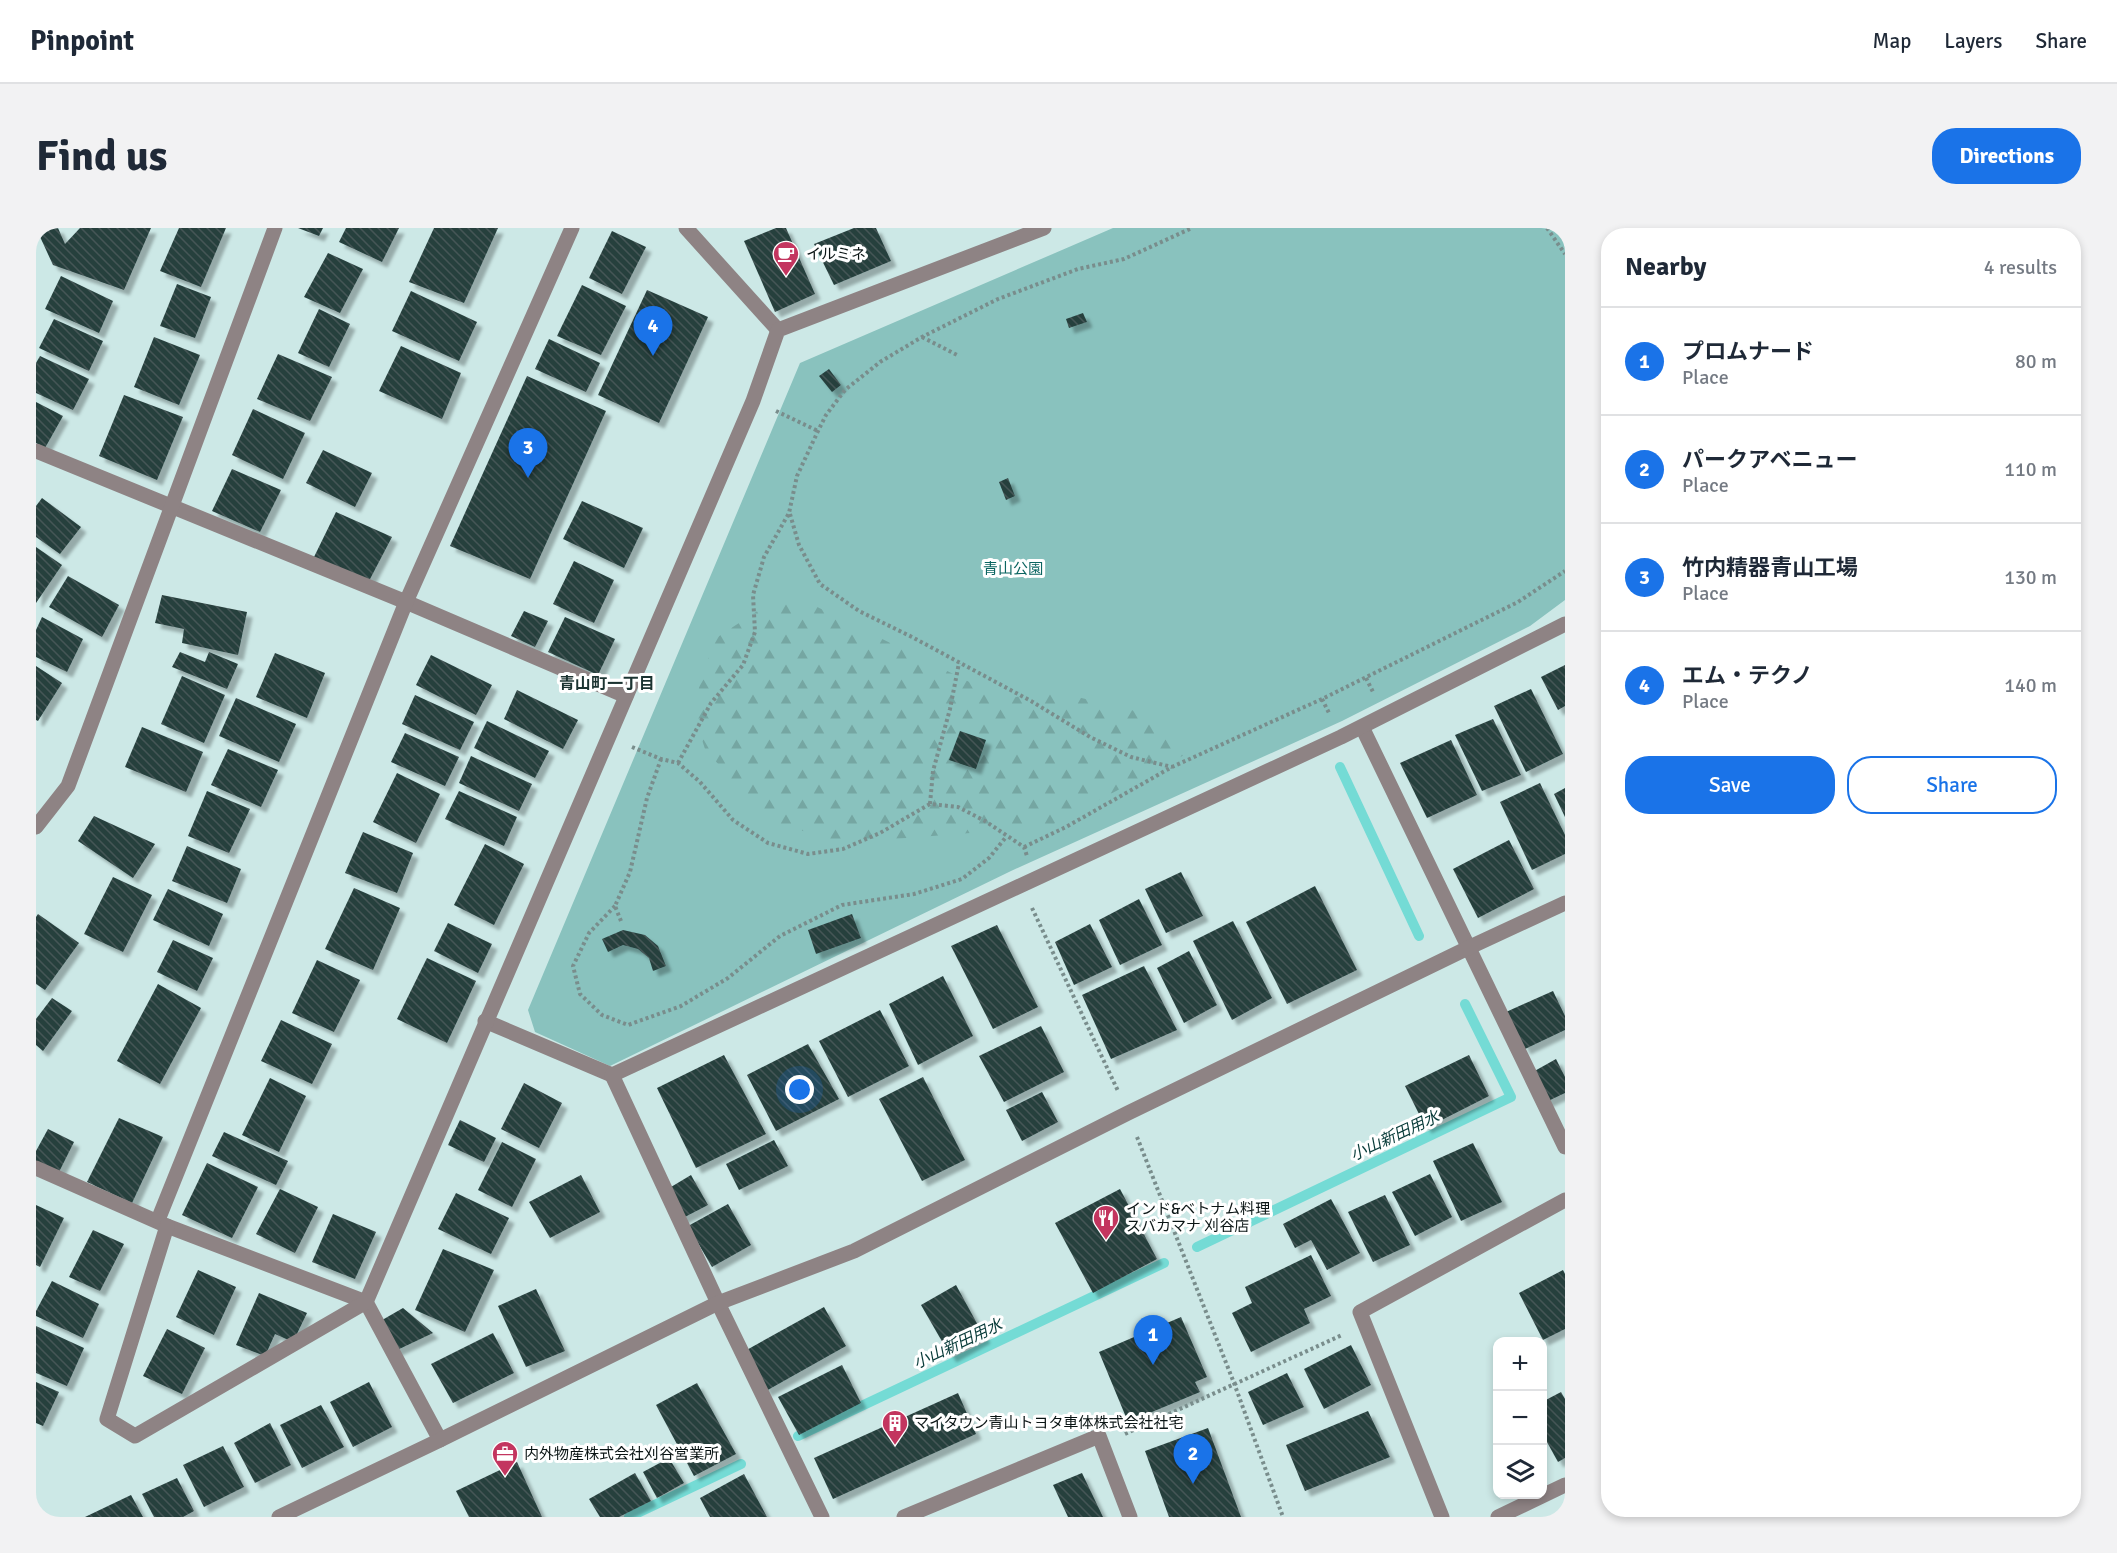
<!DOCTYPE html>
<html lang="en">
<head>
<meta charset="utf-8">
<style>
  body { margin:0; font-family:Signika,"Noto Sans JP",sans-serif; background:#f2f2f3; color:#1f2937 }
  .controls { position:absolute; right:18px; bottom:18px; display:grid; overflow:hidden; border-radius:12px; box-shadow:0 3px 9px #0003 }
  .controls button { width:54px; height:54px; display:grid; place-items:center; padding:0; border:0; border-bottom:2px solid #e0e1e3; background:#fff; color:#1f2937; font:30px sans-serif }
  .you { position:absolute; left:764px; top:862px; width:21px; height:21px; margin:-15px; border:4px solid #fff; border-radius:50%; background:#1a73e8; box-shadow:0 0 0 9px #1a73e833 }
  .badge { display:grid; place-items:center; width:39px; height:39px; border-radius:50%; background:#1a73e8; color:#fff; font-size:20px; font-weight:700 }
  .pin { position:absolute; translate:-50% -50px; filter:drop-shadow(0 2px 3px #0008) }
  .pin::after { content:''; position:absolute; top:32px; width:21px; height:18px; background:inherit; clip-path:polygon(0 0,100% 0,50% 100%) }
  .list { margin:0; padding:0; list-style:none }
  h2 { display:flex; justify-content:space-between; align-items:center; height:78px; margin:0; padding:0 24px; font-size:26px }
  h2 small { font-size:20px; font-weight:400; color:#747a83 }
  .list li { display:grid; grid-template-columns:39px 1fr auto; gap:18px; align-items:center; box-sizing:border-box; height:108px; padding:0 24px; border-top:2px solid #e0e1e3 }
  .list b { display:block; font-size:22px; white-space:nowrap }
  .list p { margin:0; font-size:20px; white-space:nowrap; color:#747a83 }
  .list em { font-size:20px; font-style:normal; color:#747a83 }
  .actions { display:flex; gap:12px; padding:18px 24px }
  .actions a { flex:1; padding:14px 0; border:2px solid #1a73e8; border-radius:24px; text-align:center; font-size:21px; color:#1a73e8 }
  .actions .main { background:#1a73e8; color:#fff }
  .icon { flex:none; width:33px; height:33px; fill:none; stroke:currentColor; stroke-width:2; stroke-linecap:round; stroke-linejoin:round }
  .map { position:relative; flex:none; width:1529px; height:1289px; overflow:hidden; border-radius:24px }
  header { display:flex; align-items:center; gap:36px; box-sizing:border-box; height:84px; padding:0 30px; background:#fff; border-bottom:2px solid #e0e1e3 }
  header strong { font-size:28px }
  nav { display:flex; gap:33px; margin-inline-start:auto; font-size:21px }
  .intro { display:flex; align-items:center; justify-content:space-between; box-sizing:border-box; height:144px; padding:0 36px }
  h1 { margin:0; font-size:42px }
  .button { padding:15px 27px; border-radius:24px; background:#1a73e8; color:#fff; font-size:21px; font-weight:700 }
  main { display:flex; gap:36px; padding:0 36px }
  aside { flex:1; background:#fff; border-radius:24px; box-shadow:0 3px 9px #0003 }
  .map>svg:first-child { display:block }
  .green { fill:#89c2be }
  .forest { fill:url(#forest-firs) }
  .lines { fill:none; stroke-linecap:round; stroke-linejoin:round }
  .stream { stroke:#74dbd5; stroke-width:10 }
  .building { fill:url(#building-back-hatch); filter:url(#shadow) }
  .path { stroke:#798d8c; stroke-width:4; stroke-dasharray:3 3; stroke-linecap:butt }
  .minor { stroke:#8e8384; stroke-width:15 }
  .tertiary { stroke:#8e8384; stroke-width:15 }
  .labels { text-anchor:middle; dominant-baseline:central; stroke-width:6; stroke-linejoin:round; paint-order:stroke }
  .poi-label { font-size:15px; fill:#0a1414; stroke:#fff; text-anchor:start }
  .park-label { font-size:15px; fill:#0b6561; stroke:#fff }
  .neighbourhood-label { font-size:16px; font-weight:bold; fill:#1b3331; stroke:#fff }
  .water-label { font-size:16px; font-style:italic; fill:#073a38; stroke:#fff }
</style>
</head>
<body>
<header>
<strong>Pinpoint</strong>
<nav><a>Map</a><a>Layers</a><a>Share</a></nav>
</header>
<div class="intro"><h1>Find us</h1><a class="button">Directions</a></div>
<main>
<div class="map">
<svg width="1529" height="1289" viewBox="0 0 1529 1289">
  <defs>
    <pattern id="forest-firs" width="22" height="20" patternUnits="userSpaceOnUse" patternTransform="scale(1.5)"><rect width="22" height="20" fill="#89c2be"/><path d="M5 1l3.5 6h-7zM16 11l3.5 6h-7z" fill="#75a6a2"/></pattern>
    <pattern id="building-back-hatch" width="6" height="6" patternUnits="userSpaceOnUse" patternTransform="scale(1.5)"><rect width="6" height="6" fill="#273f3e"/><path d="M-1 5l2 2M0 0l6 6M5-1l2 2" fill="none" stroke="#445756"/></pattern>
    <filter id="shadow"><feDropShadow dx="5.5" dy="5.5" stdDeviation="1.5" flood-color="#0004"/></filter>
  </defs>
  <rect width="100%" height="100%" fill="#cce8e6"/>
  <path class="green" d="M1077,0H1529V372L1494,398L1306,493L975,643L574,838L499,804L492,782L764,135Z"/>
  <path class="forest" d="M765,371L968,471L1016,463L1096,482L1147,517L1152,525L1012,599L807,615L741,595L704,561L669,521L658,487L665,449L680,410L723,382Z"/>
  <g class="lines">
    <g class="stream">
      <path d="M1304,539L1383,708"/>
      <path d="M1161,1019L1475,869L1429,776"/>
      <path d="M762,1208L1128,1035"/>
      <path d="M593,1289L705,1236"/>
    </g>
  </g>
  <g class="building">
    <path d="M0,0H22L29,16L44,0H115L88,62L17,37Z"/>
    <path d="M143,0H190L165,59L124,43Z"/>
    <path d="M262,0H287L283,8Z"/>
    <path d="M310,0H363L346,34L303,14Z"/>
    <path d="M398,0H462L428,75L373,54Z"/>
    <path d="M740,0H750L779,66L739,84L708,13Z"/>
    <path d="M818,0H840L855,33L798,57L778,16Z"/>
    <path d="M576,3L610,19L586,66L553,50Z"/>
    <path d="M292,25L327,41L304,85L268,69Z"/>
    <path d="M25,48L77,73L63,105L9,81Z"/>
    <path d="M141,56L175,69L159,110L124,98Z"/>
    <path d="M546,57L590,78L565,127L521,108Z"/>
    <path d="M611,62L672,89L623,195L562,167Z"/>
    <path d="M375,63L441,94L423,133L356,103Z"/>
    <path d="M283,81L314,96L293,139L262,125Z"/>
    <path d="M1047,85L1051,94L1033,100L1030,91Z"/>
    <path d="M18,91L67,113L53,143L3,120Z"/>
    <path d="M118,109L164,127L143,177L98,159Z"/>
    <path d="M513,111L564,135L550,164L499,141Z"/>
    <path d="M365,118L425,145L406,191L343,163Z"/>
    <path d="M242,126L296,149L274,193L221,171Z"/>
    <path d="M4,128L53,151L37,182L0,165V135Z"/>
    <path d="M793,141L805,157L796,164L783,148Z"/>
    <path d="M491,148L570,183L494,351L414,318Z"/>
    <path d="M88,167L147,189L121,252L63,228Z"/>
    <path d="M0,174L27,188L9,220L0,215Z"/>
    <path d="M217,181L269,205L247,251L196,227Z"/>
    <path d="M287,222L336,245L319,279L270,255Z"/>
    <path d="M196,241L245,262L224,304L176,283Z"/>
    <path d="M972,250L979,268L970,272L963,254Z"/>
    <path d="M6,270L45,299L24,326L0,309V278Z"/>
    <path d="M546,273L607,300L588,340L527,311Z"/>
    <path d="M300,284L356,309L333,353L278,329Z"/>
    <path d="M0,319L26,337L0,375Z"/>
    <path d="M538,333L578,352L558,395L517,376Z"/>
    <path d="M32,348L83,377L66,409L13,379Z"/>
    <path d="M126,367L211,384L202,427L146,415L148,401L119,395Z"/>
    <path d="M488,383L512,393L499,419L475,408Z"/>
    <path d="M6,389L47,411L31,444L0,429V402Z"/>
    <path d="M529,389L579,411L562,447L512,424Z"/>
    <path d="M144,424L169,434L173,424L202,436L191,461L136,439Z"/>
    <path d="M239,425L289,445L271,490L220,469Z"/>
    <path d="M395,427L456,457L440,487L380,457Z"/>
    <path d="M1529,437V478L1522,482L1505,449Z"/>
    <path d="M0,438L26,455L2,493L0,492Z"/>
    <path d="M146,448L189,467L168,515L125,496Z"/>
    <path d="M1495,461L1527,526L1490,544L1458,478Z"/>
    <path d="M481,462L542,492L527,521L468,491Z"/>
    <path d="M379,467L438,494L424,522L366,496Z"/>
    <path d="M200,470L260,496L243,534L183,508Z"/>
    <path d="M1457,491L1485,547L1446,563L1419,507Z"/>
    <path d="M451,493L513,523L499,550L438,520Z"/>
    <path d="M106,499L167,524L150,564L89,539Z"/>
    <path d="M924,503L950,512L940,541L913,532Z"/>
    <path d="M369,505L423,529L409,558L355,534Z"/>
    <path d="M1415,512L1441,567L1391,590L1364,535Z"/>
    <path d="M192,521L242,542L225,579L175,557Z"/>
    <path d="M435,528L496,556L483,583L423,555Z"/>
    <path d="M361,545L404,566L380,615L337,594Z"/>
    <path d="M1504,555L1529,607V626L1496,642L1464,574Z"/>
    <path d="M1529,560V589L1518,566Z"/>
    <path d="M171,563L214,581L193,625L152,608Z"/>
    <path d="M423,563L481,589L468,618L409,591Z"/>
    <path d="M58,588L119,616L97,650L42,613Z"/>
    <path d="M327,604L377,625L361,665L309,645Z"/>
    <path d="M1473,612L1498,661L1442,690L1417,641Z"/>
    <path d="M449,616L488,636L458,697L418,677Z"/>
    <path d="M151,618L205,641L191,675L136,653Z"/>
    <path d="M1145,644L1167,688L1130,705L1109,661Z"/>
    <path d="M77,649L116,667L87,724L48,706Z"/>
    <path d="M1279,658L1321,742L1251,776L1210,694Z"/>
    <path d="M318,660L364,680L337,742L289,721Z"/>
    <path d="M132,661L187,686L173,718L117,692Z"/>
    <path d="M1103,671L1126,717L1084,737L1063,692Z"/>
    <path d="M2,686L43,715L9,762L0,756V689Z"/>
    <path d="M816,686L825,710L780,726L772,702Z"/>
    <path d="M1197,693L1236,770L1196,792L1157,713Z"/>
    <path d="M412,695L456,716L442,745L398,723Z"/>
    <path d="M1054,696L1076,739L1038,757L1019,714Z"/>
    <path d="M961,697L1002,779L957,801L915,718Z"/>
    <path d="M587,702L609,707L622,718L630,738L617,743L613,730L602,721L587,717L572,724L566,711Z"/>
    <path d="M137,712L177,730L161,763L121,744Z"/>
    <path d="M1153,723L1181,777L1148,795L1121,740Z"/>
    <path d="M391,730L440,753L411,815L361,791Z"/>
    <path d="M281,732L324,752L298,804L256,785Z"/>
    <path d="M1108,738L1141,802L1075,831L1046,767Z"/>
    <path d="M907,748L937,808L882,837L853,776Z"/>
    <path d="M122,756L165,780L124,856L81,833Z"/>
    <path d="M1517,763L1529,788V802L1489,821L1470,784Z"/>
    <path d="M16,770L36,783L7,823L0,817V791Z"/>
    <path d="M844,782L873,838L812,869L783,813Z"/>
    <path d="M245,792L296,816L276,856L225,833Z"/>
    <path d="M1005,798L1028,844L968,874L943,828Z"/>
    <path d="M772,816L803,871L740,903L711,847Z"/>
    <path d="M688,827L730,906L660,940L621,860Z"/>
    <path d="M1433,827L1453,868L1390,900L1369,858Z"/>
    <path d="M1520,831L1529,849V865L1510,874L1495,845Z"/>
    <path d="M887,849L929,932L886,953L843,871Z"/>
    <path d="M234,850L270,868L243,924L206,907Z"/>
    <path d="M488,855L526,875L503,920L465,901Z"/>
    <path d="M1006,864L1022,894L986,913L970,882Z"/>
    <path d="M83,890L127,909L96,975L51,954Z"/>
    <path d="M424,892L460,910L448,934L412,917Z"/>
    <path d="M12,901L38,914L23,944L0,933V923Z"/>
    <path d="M188,904L252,933L240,957L176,928Z"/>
    <path d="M738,912L752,938L703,962L690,936Z"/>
    <path d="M466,914L500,931L476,979L442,962Z"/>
    <path d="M1437,915L1466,974L1425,993L1397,933Z"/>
    <path d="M171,935L222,959L196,1010L146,987Z"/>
    <path d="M1394,946L1416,989L1379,1008L1356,964Z"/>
    <path d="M545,947L564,984L514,1010L493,974Z"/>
    <path d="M655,947L672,977L645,991L630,962Z"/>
    <path d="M244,961L282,979L259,1025L220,1006Z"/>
    <path d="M1084,961L1121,1031L1057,1065L1019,995Z"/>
    <path d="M420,965L473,990L455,1026L402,1001Z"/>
    <path d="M1349,967L1374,1017L1337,1034L1312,984Z"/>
    <path d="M1295,971L1324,1025L1291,1042L1275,1012L1259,1020L1247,996Z"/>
    <path d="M692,976L715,1017L676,1039L652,998Z"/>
    <path d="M0,977L28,990L4,1039L0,1037Z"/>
    <path d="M297,986L340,1004L319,1051L276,1034Z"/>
    <path d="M57,1002L88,1016L64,1063L33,1049Z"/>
    <path d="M407,1021L458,1042L429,1104L379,1082Z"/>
    <path d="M1275,1027L1295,1068L1268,1081L1274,1095L1215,1124L1196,1085L1216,1075L1209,1059Z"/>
    <path d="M162,1042L200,1059L178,1107L140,1089Z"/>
    <path d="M1527,1042L1529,1046V1101L1507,1112L1483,1065Z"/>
    <path d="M16,1053L63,1076L47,1110L0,1088V1083Z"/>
    <path d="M920,1057L949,1110L915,1129L885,1077Z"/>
    <path d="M500,1061L529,1123L490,1139L462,1078Z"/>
    <path d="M223,1065L271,1085L257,1114L239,1106L229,1128L200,1117Z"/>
    <path d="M788,1079L810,1118L730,1163L707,1124Z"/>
    <path d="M367,1080L397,1105L357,1124L341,1095Z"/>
    <path d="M1145,1089L1171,1149L1159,1154L1164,1164L1092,1194L1063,1124Z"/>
    <path d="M0,1098L48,1120L31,1158L0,1145Z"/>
    <path d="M131,1101L169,1120L146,1166L107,1148Z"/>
    <path d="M457,1105L478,1145L417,1175L395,1136Z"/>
    <path d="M1315,1117L1335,1157L1288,1181L1268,1141Z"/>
    <path d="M806,1137L825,1175L763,1207L742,1169Z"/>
    <path d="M1251,1145L1268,1179L1227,1197L1212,1164Z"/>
    <path d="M0,1154L23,1164L7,1198L0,1195Z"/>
    <path d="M333,1154L356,1199L317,1219L294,1174Z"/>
    <path d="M661,1155L700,1226L658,1248L620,1177Z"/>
    <path d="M1525,1164L1529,1171V1230L1522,1234L1506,1205V1174Z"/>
    <path d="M922,1165L940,1206L797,1271L778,1230Z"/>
    <path d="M285,1177L308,1219L266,1240L244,1197Z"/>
    <path d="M1332,1183L1354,1229L1269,1263L1250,1217Z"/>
    <path d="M234,1195L255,1237L219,1255L198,1215Z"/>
    <path d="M1172,1200L1205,1289H1133L1109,1223Z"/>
    <path d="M187,1218L208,1259L168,1279L147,1237Z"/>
    <path d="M633,1230L648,1255L621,1270L607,1244Z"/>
    <path d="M481,1234L506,1289H433L420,1263Z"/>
    <path d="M599,1245L615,1273L583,1289H564L553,1271Z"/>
    <path d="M1046,1245L1067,1289H1032L1017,1257Z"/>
    <path d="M708,1246L731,1289H674L664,1270Z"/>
    <path d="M141,1250L158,1283L147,1289H118L106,1266Z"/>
    <path d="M95,1267L107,1289H49Z"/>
  </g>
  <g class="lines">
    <g class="path">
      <path d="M1511,0L1529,26"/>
      <path d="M886,109L923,128"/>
      <path d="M740,183L782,203"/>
      <path d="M754,286L763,317L784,356L823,383L876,409L995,473L1054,509L1095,529L1136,539"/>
      <path d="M1330,450L1338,466"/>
      <path d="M1286,471L1294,487"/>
      <path d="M596,519L625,531L642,535L664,554L697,592L732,615L772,626L807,621L844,605L894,576L922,579L949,593L988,619L991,628"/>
      <path d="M642,535L675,475L707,437L719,404L717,367L728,329L753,285L761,248L782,203L790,187L809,162L844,134L886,109L962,71L1042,41L1088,31L1156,0"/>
      <path d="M894,576L897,543L914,481L923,435"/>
      <path d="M988,619L1030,599L1136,539L1286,471L1482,374L1529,343"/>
      <path d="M579,678L553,705L537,738L544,766L566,787L592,797L645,778L692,750L744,708L806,677L878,666L926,651L953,630L970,609"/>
      <path d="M996,680L1082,863"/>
      <path d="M585,693L579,678L594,644L611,570L625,531"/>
      <path d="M1101,909L1198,1155L1247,1289"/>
      <path d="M1089,1206L1306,1107"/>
    </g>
    <g class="minor">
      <path d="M650,0L742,102"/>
      <path d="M0,223L370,374L590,468"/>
      <path d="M1326,499L1529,919"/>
      <path d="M0,599L32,558L239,0"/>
      <path d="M449,793L576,847"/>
      <path d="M0,940L131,998L330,1074L404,1212"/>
      <path d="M122,992L370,374L536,0"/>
      <path d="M131,998L71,1191L99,1208L330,1074L717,173L742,102L1008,0"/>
      <path d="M786,1289L682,1075L576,847L1305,509L1529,396"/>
      <path d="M868,1289L1063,1208L1094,1289"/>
      <path d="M1406,1289L1324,1084L1529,972"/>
      <path d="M1462,1289L1529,1257"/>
    </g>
    <path class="tertiary" d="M243,1289L404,1212L682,1075L818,1023L1092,885L1434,719L1529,675"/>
  </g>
  <defs>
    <g id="cafe-pin" transform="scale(1.35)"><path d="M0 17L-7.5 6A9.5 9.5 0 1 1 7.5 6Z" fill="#c3355f" stroke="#fff"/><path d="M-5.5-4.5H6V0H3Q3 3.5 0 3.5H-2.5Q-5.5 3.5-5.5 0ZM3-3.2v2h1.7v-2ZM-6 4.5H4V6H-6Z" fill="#fff"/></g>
    <g id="restaurant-pin" transform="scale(1.35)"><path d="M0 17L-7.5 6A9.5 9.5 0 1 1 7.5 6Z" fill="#c3355f" stroke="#fff"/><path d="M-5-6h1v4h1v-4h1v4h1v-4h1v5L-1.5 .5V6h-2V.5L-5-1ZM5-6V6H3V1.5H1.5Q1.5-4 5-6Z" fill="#fff"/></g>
    <g id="building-pin" transform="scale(1.35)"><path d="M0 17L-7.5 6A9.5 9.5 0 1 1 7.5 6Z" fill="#c3355f" stroke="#fff"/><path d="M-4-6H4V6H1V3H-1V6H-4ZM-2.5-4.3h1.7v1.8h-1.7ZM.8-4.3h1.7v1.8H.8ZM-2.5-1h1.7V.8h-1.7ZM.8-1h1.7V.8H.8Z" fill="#fff"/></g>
    <g id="office-pin" transform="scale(1.35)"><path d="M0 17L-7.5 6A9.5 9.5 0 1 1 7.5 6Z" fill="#c3355f" stroke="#fff"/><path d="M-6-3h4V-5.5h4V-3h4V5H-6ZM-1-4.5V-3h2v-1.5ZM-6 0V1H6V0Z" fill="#fff"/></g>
  </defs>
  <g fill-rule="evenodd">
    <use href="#cafe-pin" x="750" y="26"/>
    <use href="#restaurant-pin" x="1070" y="990"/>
    <use href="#building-pin" x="859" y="1195"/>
    <use href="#office-pin" x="469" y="1226"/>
  </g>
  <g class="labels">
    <g class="poi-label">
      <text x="770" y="26">イルミネ</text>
      <text x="1090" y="981">インド&amp;ベトナム料理<tspan x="1090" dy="17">スバカマナ 刈谷店</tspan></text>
      <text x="878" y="1195">マイタウン青山トヨタ車体株式会社社宅</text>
      <text x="488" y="1226">内外物産株式会社刈谷営業所</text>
    </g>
    <g class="park-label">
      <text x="977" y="341">青山公園</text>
    </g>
    <g class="neighbourhood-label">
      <text x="571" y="456">青山町一丁目</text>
    </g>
    <g class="water-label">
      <text transform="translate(1359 908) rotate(-25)">小山新田用水</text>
      <text transform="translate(922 1116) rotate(-25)">小山新田用水</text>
    </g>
  </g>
</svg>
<div class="controls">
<button>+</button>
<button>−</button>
<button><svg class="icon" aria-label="layers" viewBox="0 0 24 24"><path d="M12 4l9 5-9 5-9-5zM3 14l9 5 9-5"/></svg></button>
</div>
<div class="you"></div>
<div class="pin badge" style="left:1117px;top:1137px">1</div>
<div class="pin badge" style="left:1157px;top:1256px">2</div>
<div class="pin badge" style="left:492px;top:250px">3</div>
<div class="pin badge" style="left:617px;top:128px">4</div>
</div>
<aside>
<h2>Nearby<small>4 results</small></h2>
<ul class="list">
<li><span class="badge">1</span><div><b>プロムナード</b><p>Place</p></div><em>80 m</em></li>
<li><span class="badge">2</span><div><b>パークアベニュー</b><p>Place</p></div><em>110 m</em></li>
<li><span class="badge">3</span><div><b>竹内精器青山工場</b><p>Place</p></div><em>130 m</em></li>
<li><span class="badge">4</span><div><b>エム・テクノ</b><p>Place</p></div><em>140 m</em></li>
</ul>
<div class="actions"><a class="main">Save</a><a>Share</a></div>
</aside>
</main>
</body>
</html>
